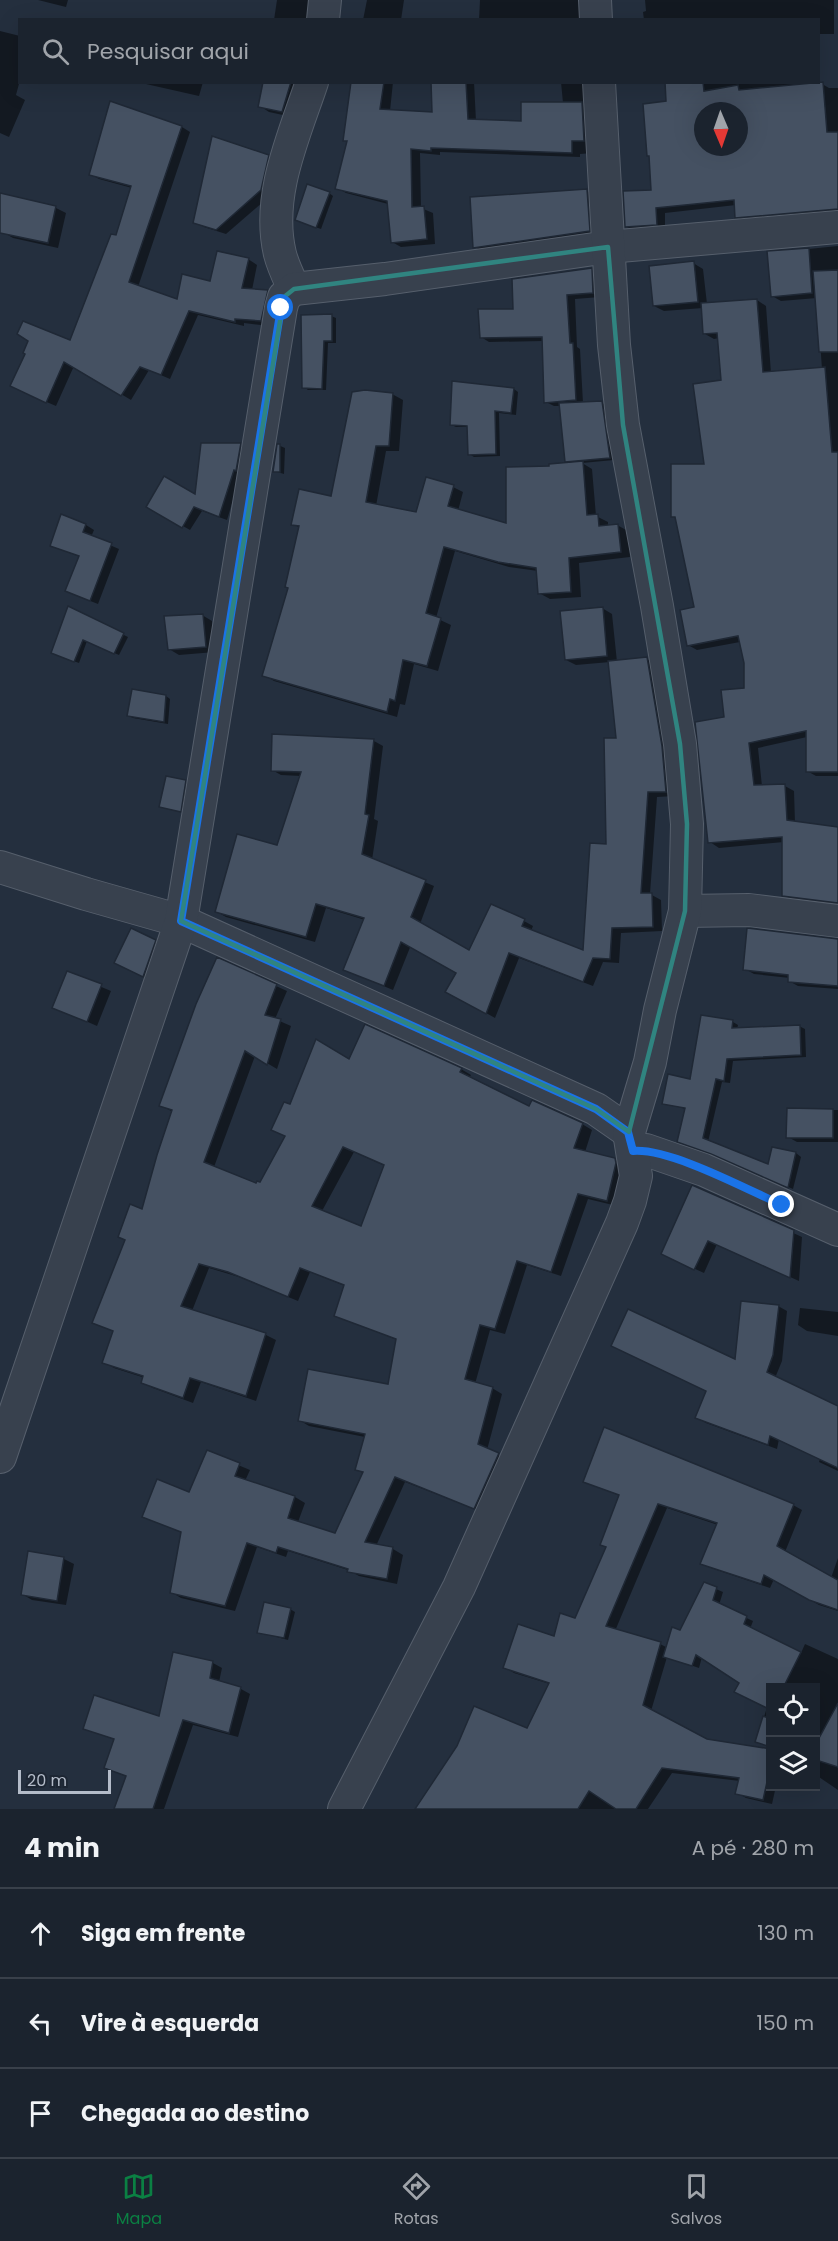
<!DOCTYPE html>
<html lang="pt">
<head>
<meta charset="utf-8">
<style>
  body { margin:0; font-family:Poppins,sans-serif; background:#242b36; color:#f1f3f6 }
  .controls { position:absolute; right:18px; bottom:18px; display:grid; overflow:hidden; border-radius:0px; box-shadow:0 6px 24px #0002 }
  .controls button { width:54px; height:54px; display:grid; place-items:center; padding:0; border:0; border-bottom:2px solid #39404a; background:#1b232e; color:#f1f3f6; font:30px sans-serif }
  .compass { position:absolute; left:694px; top:102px; width:54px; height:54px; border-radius:50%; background:#1b232e; box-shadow:0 6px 24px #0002; rotate:178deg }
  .scale { position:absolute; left:18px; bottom:15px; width:93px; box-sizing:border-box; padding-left:6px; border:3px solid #b4bcc9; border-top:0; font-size:16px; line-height:21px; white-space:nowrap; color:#b4bcc9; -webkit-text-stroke:4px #1d2633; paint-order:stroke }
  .stop { position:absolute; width:18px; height:18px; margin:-14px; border:4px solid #1a73e8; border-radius:50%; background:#fff }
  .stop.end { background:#1a73e8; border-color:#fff; box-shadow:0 2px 6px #0008 }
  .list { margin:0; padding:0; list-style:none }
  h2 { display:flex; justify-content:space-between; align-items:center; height:78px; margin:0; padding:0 24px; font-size:26px }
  h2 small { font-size:20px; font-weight:400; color:#a0a4aa }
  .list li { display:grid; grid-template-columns:39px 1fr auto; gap:18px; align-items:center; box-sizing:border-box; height:90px; padding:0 24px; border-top:2px solid #39404a }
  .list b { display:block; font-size:22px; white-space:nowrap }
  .list em { font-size:20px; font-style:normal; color:#a0a4aa }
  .icon { flex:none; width:33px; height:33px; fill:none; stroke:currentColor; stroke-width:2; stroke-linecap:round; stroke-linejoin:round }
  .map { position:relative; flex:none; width:838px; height:1809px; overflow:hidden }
  .search { position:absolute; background:#1b232e; box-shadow:0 6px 24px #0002; left:18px; right:18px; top:18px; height:66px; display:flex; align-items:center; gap:15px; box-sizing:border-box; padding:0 21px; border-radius:0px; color:#a0a4aa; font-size:22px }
  .sheet { height:348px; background:#1b232e }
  nav { display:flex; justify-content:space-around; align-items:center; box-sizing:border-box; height:84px; border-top:2px solid #39404a; background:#1b232e; font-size:16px; color:#a0a4aa }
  nav a { display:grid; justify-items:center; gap:3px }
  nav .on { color:#0b8043 }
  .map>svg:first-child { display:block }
  .shadow { fill:#0007; fill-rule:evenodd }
  .building { fill:#455162; stroke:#1f2835; stroke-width:1.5; fill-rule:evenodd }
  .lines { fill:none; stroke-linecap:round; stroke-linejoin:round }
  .street-casing { stroke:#565f6c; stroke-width:34 }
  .street { stroke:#38414e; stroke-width:32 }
  .route { stroke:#1a73e8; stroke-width:8 }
  .marked { fill:none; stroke:#308480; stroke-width:4.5; stroke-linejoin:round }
</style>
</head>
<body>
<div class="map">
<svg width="838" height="1809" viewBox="0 0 838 1809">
  <rect width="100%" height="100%" fill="#242f3e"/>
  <g class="shadow">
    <path d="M38,0H68L66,7Z"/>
    <path d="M277,0H311L309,20H274Z"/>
    <path d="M367,0H404L401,20H363Z"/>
    <path d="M480,0H587L586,20H479Z"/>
    <path d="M645,0H834V34H818V20H644L643,12L646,11Z"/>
    <path d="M0,31L20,36V80L16,95L25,100L9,137L0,133Z"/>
    <path d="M137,82H203L199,96Z"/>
    <path d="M265,82H301L292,117L269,112L260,106Z"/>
    <path d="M353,82H393L390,111L434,114L432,82H474L476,121L522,123L563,103L561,82H591L593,153L580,154V157L440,152V155L420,153L421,208L433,213L435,244L401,247L392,242L388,204L346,193L337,188L349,142L345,140Z"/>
    <path d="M666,82H802L803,86L822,84L829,88H838V214L746,222L737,217L736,205L665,213V229L636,232L627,227L652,192L668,102ZM703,111H739V147H703Z"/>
    <path d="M182,127L190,132L138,287L178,301L248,259L257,265L252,290L267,292L276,297L270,326L244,323V326L198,315L170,379L149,370L131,400L74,366L56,406L21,391L71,342L117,237L132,188L99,179L90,174Z"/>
    <path d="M268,156L277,162L270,196L226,234L204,227L195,222Z"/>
    <path d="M587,191L597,196L599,236L485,253L475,247Z"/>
    <path d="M329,193L333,196L321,229L301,222Z"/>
    <path d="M11,197L56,208L66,213L58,248L13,238L3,232Z"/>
    <path d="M838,246V776H816L807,771V737L758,748L762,786H785L794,791L795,823L838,828V906L793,900L783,895L784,842L719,848L710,842L725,718L745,689V663L740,642L697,650L688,645L695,608L677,519L673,516L706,465L722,381L719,338L714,339L705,334L703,308L664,311L654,306L693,263L703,269L707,304L757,300L766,306L771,373L822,369L817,298L781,301L772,296L769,253Z"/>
    <path d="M591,269L599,274L600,297L575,299L577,347L580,349L583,403H602L606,405L614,460L582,463L592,469L596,516L608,522V526L617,525L628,531L630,557L579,563L581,597L550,599L539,593L538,571L509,567L455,551L436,618L451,625L438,671L414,664L405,705L400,704L397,717L274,681L264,675L289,589L300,528L293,524L333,497L392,394L403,400L399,451H386L376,506L417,514L453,487L463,492L458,511L508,525L551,467L572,464L567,461L561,406H554L546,402L543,341L489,342L481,337L514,310Z"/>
    <path d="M331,316L336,318V343H328L326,390H308L304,387Z"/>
    <path d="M514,389L518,392L516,415L499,413L500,456L474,457L469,454L468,427H456L452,425Z"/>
    <path d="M240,445L248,449L227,520L202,511L190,530L148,506L197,496Z"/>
    <path d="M278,445L285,448L284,474L274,471Z"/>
    <path d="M62,516L86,525L94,530L91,537L119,549L98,604L75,595L80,557L52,545Z"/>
    <path d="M69,608L128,637L119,655L87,641L79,663L57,655Z"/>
    <path d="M602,608L612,614L617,662L647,659L656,664L675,796L657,797L650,894L661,900L662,931L621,933L619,963L603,962L593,986L519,958L495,1018L447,991L458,972L411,945L393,990L345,970L365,920L326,908L315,942L226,917L217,912L278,847L301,776L281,775L272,770L374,741L383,746L374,819L378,821L372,860L434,886L420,924L469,952L524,921L533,926L531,931L584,952L608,845L618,740L610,662L576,665L566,660Z"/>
    <path d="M202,615L212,621L215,652L179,655L169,649Z"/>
    <path d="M133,691L166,696L170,699L168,724L133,718L129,716Z"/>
    <path d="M185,782L190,784L185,813L161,807Z"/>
    <path d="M838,940V989L798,986L789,981L790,978L754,974L745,969Z"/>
    <path d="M155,941L165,947L153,981L125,968Z"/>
    <path d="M217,959L287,991L275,1019L291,1026L277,1069L255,1056L214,1167L257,1185L260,1184L286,1136L290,1106L350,1061L461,1069L471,1075L469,1078L530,1108L582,1124L592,1130L585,1152L614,1159L625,1165L617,1206L588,1199L561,1276L527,1265L505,1334L490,1330L475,1384L492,1388L502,1394L487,1450L508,1460L485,1513L405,1482L376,1546L393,1549L403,1555L397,1584L359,1576L348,1570L288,1551L286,1557L257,1547L235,1611L181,1598L171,1592L182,1533L144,1516L190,1494L207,1452L250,1470L245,1481L295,1497L305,1503L298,1522L335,1534L364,1474L357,1469L365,1437L309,1426L299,1420L389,1386L397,1340L336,1315L345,1286L310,1272L298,1301L239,1277L209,1268L192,1311L266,1335L276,1340L256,1401L201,1382L193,1403L153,1388L143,1383L145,1378L114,1368L104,1362L114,1332L94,1322L143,1210L173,1112L160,1105ZM354,1152L385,1166L362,1228L322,1211Z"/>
    <path d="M68,973L111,991L97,1026L54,1007Z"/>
    <path d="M702,1017L733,1022L738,1025L737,1029L799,1026L805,1029L806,1057L733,1061L730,1083L722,1082L708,1142L769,1166L796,1153L801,1157L793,1189L718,1156L684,1144L686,1109L664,1103L691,1080Z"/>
    <path d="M788,1110H838V1142H797L788,1137Z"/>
    <path d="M693,1187L802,1237L799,1281L717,1244L704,1273L671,1258Z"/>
    <path d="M778,1306L787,1311L782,1361L775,1378L838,1408V1471L819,1462L820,1459L779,1439L777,1449L706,1423L697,1418Z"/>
    <path d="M800,1308L838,1312V1336L807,1331L798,1325Z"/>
    <path d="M585,1481L793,1505L802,1510L785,1552L831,1578L838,1558V1611L819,1605L774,1579L770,1588L711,1568L702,1563L718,1525L667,1508L615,1631L660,1644L668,1648L716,1589L723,1592L719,1605L753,1621L750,1629L801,1653L805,1644L838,1659V1790L816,1775V1688H770V1745L758,1737L767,1707L741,1682L702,1657L699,1668L667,1657L651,1711L706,1741L770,1751V1786H776L772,1804L746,1798L737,1793L740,1781L672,1773L648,1809H417L528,1730L550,1684L514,1673L505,1667L555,1638L576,1620L608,1547L620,1496Z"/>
    <path d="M29,1553L64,1559L74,1564L66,1605L32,1600L22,1594Z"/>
    <path d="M290,1609L295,1612L288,1640L258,1632Z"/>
    <path d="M174,1654L213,1663L222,1668L219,1682L241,1689L250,1694L238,1737L193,1725L164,1809H116L127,1777L106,1768L115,1740L85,1728L160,1718Z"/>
  </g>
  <g class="building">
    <path d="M263,82H291L282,112L258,107Z"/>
    <path d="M351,82H384L380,109L432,112L431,82H466L468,119L521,121V102H582L584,141H572V153L431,148V151L411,149L412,207L424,206L427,239L391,243L387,201L335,189L347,141H343Z"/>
    <path d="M665,82H703L704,91L738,85L739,90L823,82L827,132H838V209L735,218L734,200L656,208L657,225L625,227L623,191L651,190L649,156H647L643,104L666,101ZM703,111H739V147H703Z"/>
    <path d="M110,101L182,126L129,282L177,299L182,274L210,281L217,251L249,258L242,288L268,290L261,321L235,319V322L189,311L161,375L140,367L121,396L64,362L46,403L10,386L25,354L23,353L28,341L17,334L23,321L70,340L111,234L116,235L131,186L89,175Z"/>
    <path d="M212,136L269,155L261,190L216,230L193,223Z"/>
    <path d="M307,184L330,192L316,228L295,220Z"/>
    <path d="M587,189L590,231L473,248L470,197Z"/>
    <path d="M0,193L56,206L48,243L0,233Z"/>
    <path d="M809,248L812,293L771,297L767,251Z"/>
    <path d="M694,261L698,302L653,306L649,266Z"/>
    <path d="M592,268L593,293L567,295L570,343H573L576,400L544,403L542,337L480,338L478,309H513L512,279Z"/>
    <path d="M838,270V352H819L813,271Z"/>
    <path d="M757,299L763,372L825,367L832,452H838V772H806V731L749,743L754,785L785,784L787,820L838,827V903L782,896V837L708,843L695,722L724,717L721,690L744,688V663L738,636L687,646L680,610L694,607L675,517H671V464H704L693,384L721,380L717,333L703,334L701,303Z"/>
    <path d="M332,314V341H324L322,389L302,388L301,315Z"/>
    <path d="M452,381L514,388L511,413L495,411L496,454L468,455L467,426L450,425Z"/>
    <path d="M365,390L393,393L389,446H376L366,502L416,512L426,477L454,485L448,506L506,523V467L549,466V464L583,461L587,515L598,514L599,526L618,524L621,552L569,558L571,592L538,594L536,568L498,562L444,547L426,613L441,618L427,666L403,660L395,701L390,699L387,712L262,676L288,588L285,587L299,526L291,525L299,489L331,496L352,392Z"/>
    <path d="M602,401L610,458L565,462L559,403Z"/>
    <path d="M201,443H241L236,471L234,470L219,517L194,507L182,528L146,507L164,476L195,494Z"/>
    <path d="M277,444H280V472H273Z"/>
    <path d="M61,514L86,524L83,532L112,543L90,601L65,591L79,556L50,546Z"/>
    <path d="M68,606L124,633L114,654L83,640L74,662L51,653Z"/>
    <path d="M603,607L607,656L565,660L560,611Z"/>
    <path d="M203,614L206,647L168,650L164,616Z"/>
    <path d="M647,657L662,746L666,792H648L641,893H652L653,927L612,928L610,959L593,958L583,982L509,953L486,1014L445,992L456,973L401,942L384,986L343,970L364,918L316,904L306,937L215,912L237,834L277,845L301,772L271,771L272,734L374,739L365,814L369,815L362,854L426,880L411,917L469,950L491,904L525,919L522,926L583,950L590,843L606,844L604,738H616L608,661Z"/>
    <path d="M132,689L166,695L164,722L127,716Z"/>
    <path d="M166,776L186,780L181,812L159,807Z"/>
    <path d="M131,928L156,940L143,977L114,963Z"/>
    <path d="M747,928L838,939V986L788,982V975L743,970Z"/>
    <path d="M217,957L277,984L265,1015L281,1019L267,1065L245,1051L204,1162L256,1183L257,1181L260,1182L285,1136L271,1130L284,1102L290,1104L316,1039L349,1059L365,1024L462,1068L460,1072L529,1106L532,1100L583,1123L574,1148L615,1158L616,1163L607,1201L578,1194L551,1272L517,1261L495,1329L480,1325L465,1379L493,1387L478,1444L499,1453L474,1509L395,1477L365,1542L393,1547L387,1579L347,1572L348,1569L278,1547L276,1553L247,1543L225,1606L170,1593L181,1532L142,1517L157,1479L189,1492L207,1450L240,1463L235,1476L295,1496L288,1518L335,1533L363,1472L355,1470L365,1434L298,1421L308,1369L388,1384L396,1339L334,1316L344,1285L300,1268L288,1297L228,1272L199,1264L181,1306L266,1333L246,1396L190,1378L183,1398L141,1383L143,1376L102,1363L113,1331L92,1323L125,1240L118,1237L130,1204L142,1209L157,1155L172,1110L159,1106L196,1004ZM343,1147L384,1165L361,1226L312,1206Z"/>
    <path d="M67,971L102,984L87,1022L52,1008Z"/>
    <path d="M701,1015L733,1020L732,1028L800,1025L801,1055L727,1059L724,1081L716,1079L703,1138L768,1164L772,1147L796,1152L788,1188L711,1154L677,1142L685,1108L662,1104L668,1074L690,1079Z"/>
    <path d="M787,1108L833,1109V1138H786Z"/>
    <path d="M692,1185L794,1230L790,1278L708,1241L694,1270L661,1254Z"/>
    <path d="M741,1301L779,1305L773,1355L767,1372L838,1406V1468L770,1436L768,1445L695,1418L706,1391L611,1346L628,1309L735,1359Z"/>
    <path d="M604,1427L794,1504L777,1546L838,1580V1610L809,1600L764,1575L761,1584L700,1564L717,1523L658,1504L606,1626L661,1642L643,1705L707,1739L771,1749V1764L763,1800L735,1794L739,1778L662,1768L636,1809H616L589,1791L578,1809H415L457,1746L474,1706L527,1728L549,1683L503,1668L518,1624L554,1636L560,1613L575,1618L606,1547L600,1545L619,1495L583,1482Z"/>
    <path d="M28,1551L64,1557L57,1601L21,1595Z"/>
    <path d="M704,1582L717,1587L713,1600L747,1616L744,1624L801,1652L783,1688H771V1710L734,1692L739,1683L696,1655L692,1666L663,1657L672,1627L680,1630Z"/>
    <path d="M264,1602L291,1608L284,1638L257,1633Z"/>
    <path d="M173,1652L213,1661L210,1678L241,1687L229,1733L183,1720L153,1809H114L126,1776L104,1768L114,1739L83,1729L94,1695L159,1716Z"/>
    <path d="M838,1703V1767L816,1760V1737L819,1738Z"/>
    <path d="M763,1716L771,1719V1747L755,1742Z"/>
  </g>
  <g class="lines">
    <g class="street-casing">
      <g id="street">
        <path d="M595,0L596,20"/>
        <path d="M323,20L325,0"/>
        <path d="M294,289C289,278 283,266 280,254C266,196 294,136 312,82"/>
        <path d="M0,867L86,894L181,921L596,1109L629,1132"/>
        <path d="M685,911L749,910L838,921"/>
        <path d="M633,1151L646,1150L704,1170L838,1230"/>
        <path d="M0,1457L181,921L281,308L284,297L294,289L385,279L608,247L838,227"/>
        <path d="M344,1809L459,1587L622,1223L630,1201L636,1176L629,1132L650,1062L660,1010L685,911L687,824L680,744L657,606L623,425L614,345L599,82"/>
      </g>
    </g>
    <use href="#street" class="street"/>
  </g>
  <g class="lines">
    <path class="route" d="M281,308L181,921L596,1109L628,1132L633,1151C670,1148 746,1189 782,1205"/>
  </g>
  <path class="marked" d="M608,247L623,425L680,744L687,824L685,911L629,1132L596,1109L181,921L284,297L294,289Z"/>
</svg>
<div class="controls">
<button><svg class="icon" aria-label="locate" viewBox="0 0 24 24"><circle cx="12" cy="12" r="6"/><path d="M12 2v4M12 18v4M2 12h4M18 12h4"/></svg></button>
<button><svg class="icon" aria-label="layers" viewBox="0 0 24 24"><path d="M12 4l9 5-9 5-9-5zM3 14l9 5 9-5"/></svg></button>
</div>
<svg class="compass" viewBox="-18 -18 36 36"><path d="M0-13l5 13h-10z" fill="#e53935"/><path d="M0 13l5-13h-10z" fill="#a0a4aa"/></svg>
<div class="scale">20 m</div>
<div class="stop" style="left:281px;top:308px"></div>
<div class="stop end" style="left:782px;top:1205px"></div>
<div class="search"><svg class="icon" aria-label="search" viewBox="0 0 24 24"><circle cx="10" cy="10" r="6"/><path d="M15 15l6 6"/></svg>Pesquisar aqui</div>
</div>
<section class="sheet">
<h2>4 min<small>A pé · 280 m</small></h2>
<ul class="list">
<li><svg class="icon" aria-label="ahead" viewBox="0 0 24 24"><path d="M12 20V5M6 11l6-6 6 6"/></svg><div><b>Siga em frente</b></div><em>130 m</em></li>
<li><svg class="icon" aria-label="left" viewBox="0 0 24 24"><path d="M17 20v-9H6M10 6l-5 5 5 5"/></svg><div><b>Vire à esquerda</b></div><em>150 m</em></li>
<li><svg class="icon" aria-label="arrive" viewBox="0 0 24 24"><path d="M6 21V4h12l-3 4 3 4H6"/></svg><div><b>Chegada ao destino</b></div></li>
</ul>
</section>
<nav>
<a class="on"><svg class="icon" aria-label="map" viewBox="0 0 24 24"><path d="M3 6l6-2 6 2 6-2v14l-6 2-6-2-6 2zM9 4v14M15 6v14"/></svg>Mapa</a>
<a><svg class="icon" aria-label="directions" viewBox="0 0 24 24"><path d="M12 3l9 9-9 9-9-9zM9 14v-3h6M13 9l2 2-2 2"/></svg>Rotas</a>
<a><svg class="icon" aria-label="saved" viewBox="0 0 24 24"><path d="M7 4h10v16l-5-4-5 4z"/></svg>Salvos</a>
</nav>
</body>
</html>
